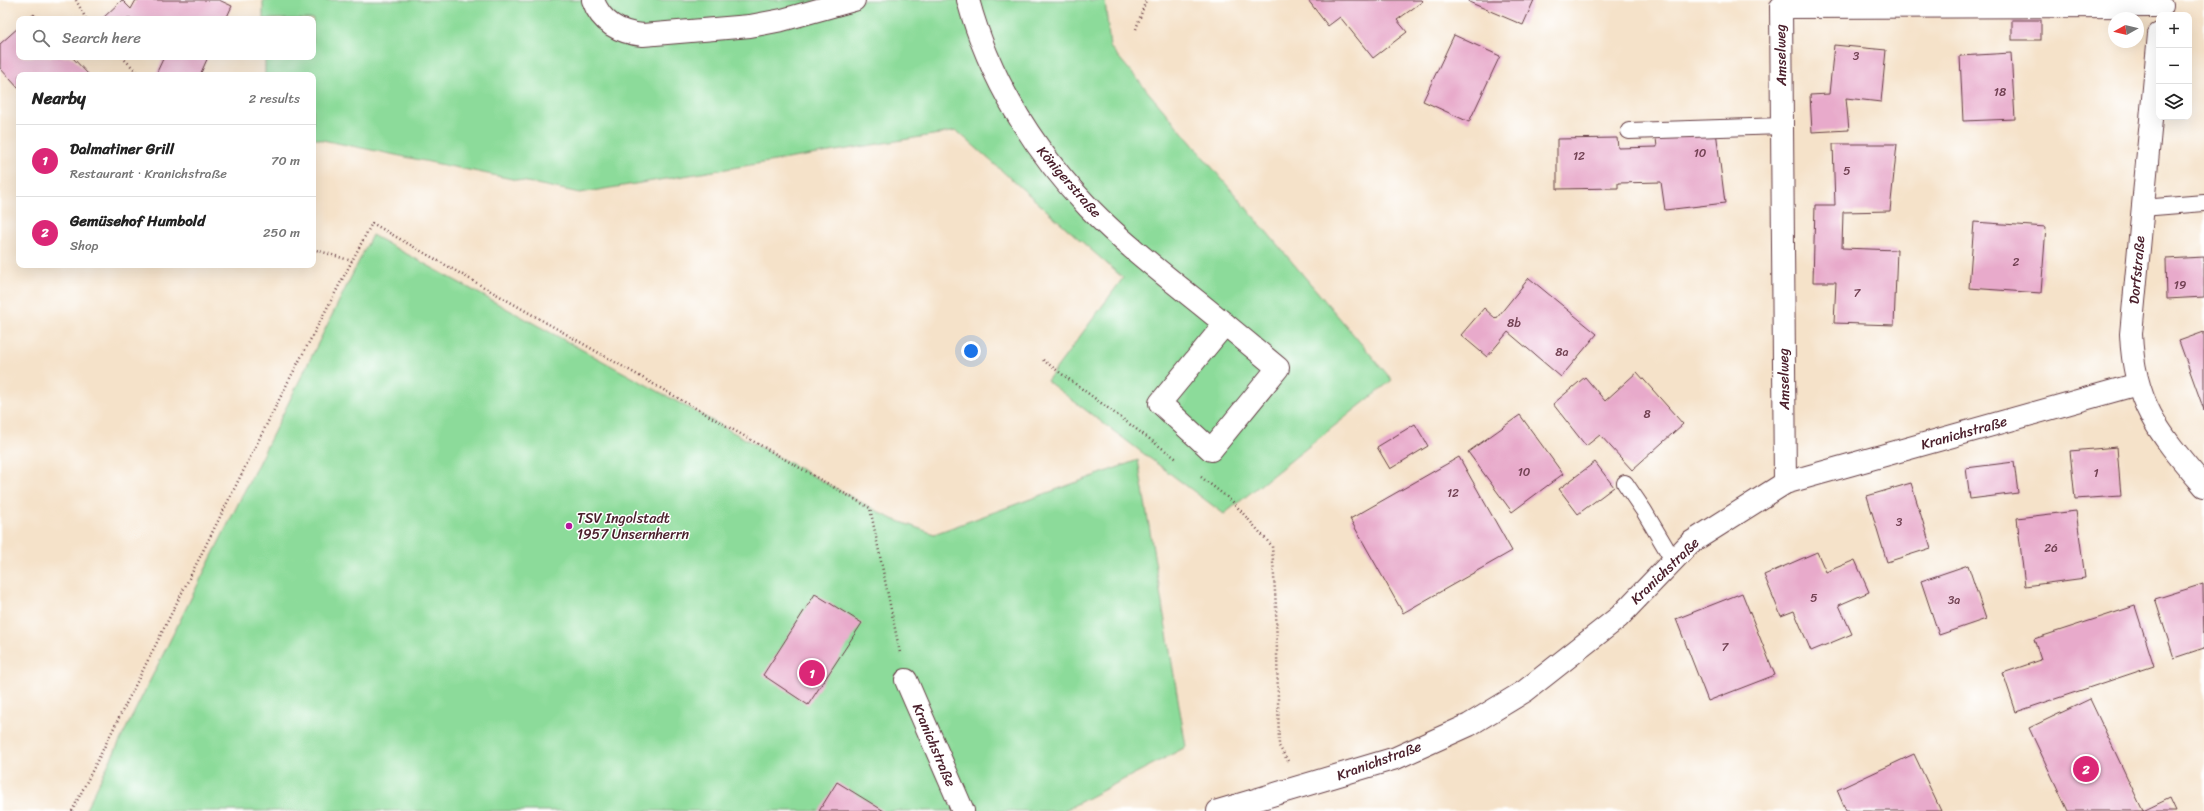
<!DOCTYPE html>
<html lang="en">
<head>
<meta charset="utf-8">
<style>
  body { margin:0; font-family:Sriracha,sans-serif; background:#f6f6f6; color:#222 }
  .controls { position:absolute; right:12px; top:12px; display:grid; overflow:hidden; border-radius:8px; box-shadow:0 4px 16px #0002 }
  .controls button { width:36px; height:36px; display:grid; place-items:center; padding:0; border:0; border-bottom:1px solid #e0e0e0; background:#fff; color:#222; font:20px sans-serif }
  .compass { position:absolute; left:2108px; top:12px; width:36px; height:36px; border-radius:50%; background:#fff; box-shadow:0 4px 16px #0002; rotate:262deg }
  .you { position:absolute; left:971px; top:351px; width:14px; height:14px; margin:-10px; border:3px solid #fff; border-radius:50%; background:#1a73e8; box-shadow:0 0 0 6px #1a73e833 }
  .badge { display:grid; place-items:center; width:26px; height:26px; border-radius:50%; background:#db2777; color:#fff; font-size:13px; font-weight:700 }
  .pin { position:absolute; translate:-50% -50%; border:2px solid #fff; box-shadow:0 1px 4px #0006 }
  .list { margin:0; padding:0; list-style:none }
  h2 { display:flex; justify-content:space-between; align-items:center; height:52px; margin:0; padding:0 16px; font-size:17px }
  h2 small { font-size:13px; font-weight:400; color:#767676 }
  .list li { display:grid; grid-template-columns:26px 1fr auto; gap:12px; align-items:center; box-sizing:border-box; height:72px; padding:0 16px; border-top:1px solid #e0e0e0 }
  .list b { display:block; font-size:15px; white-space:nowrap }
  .list p { margin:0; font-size:13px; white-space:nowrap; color:#767676 }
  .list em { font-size:13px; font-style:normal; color:#767676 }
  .icon { flex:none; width:22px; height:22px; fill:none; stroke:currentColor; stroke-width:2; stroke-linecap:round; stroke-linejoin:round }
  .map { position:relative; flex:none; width:2204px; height:811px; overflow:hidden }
  .search { position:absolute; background:#fff; box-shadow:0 4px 16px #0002; left:16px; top:16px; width:300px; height:44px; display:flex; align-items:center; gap:10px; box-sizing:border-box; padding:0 14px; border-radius:8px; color:#767676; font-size:15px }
  .panel { position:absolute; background:#fff; box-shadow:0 4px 16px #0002; left:16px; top:72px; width:300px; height:196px; border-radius:8px }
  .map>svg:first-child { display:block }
  .grass { fill:#8cdb9a; stroke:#6b7d62 }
  .building { fill:#e8aacb }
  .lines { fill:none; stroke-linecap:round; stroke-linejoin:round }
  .service-casing { stroke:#643c43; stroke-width:18 }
  .minor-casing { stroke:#643c43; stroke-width:24 }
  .path { stroke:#643c43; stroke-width:2.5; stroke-dasharray:1 3; stroke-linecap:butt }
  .service { stroke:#fff; stroke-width:16 }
  .minor { stroke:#fff; stroke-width:22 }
  .poi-dot { fill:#b5179e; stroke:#fff; stroke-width:1.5 }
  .labels { text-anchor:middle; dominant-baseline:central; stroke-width:3; stroke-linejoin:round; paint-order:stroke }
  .number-label { font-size:12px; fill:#724253 }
  .street-label { font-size:14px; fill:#4a1f2b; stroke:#fff }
  .poi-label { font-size:14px; fill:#4a1f2b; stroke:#fff; text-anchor:start }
</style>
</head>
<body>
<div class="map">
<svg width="2204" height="811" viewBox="0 0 2204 811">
  <rect width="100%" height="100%" fill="#fff"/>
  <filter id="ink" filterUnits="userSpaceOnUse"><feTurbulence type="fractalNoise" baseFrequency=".025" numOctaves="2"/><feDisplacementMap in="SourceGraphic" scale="8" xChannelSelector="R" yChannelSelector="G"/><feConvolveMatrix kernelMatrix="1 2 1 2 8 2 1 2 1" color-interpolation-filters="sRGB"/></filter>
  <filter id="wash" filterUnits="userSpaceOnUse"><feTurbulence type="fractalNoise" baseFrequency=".012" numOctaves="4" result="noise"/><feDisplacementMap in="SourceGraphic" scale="16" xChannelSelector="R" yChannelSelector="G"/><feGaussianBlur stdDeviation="0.9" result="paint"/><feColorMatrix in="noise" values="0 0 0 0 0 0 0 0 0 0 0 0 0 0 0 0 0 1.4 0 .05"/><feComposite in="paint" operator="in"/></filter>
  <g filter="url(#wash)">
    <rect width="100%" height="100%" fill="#f5e2c9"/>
    <g class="grass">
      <path d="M263,0H1105L1110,47L1392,380L1224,514L1047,381L1123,278L957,131L580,193L313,138V75H265V57H313V19H263Z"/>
      <path d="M372,235L890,518L934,534L1138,460L1186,747L1063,811H85Z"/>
    </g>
    <g id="blocks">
      <g class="building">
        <path d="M122,0L131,9L136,0H219L232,6L226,19H102Z"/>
        <path d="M1308,0H1422L1423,1L1397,20L1407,32L1373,58L1340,17L1328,26Z"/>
        <path d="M1470,0H1534L1523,25L1469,2Z"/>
        <path d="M34,14L38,19H28Z"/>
        <rect x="2012" y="20" width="29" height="20"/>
        <path d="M19,27V57H72L89,75H19V89L0,68V44Z"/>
        <path d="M1454,35L1500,56L1469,122L1423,101Z"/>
        <path d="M1834,45L1886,50L1881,102L1846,98L1849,130L1812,132L1810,95L1829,94Z"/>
        <path d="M2011,53L2015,119L1963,121L1960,56Z"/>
        <path d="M158,57H208L200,75H158L156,74L163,59Z"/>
        <path d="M1716,131L1725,203L1665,210L1661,182L1618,183V188L1557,189V139L1617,138L1618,148L1657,147L1656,138Z"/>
        <path d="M1833,144H1897L1890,211L1843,212L1842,248L1897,250L1894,325L1834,323L1836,282H1813L1815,205H1835Z"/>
        <path d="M1974,222L2046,227L2041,293L1969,288Z"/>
        <path d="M2204,257V297L2167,299L2166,259Z"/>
        <path d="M1529,278L1597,334L1561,377L1508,332L1487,357L1461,335L1484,308L1496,319Z"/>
        <path d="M2204,332V410L2179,341Z"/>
        <path d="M1637,372L1683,424L1632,470L1600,435L1586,446L1553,404L1585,377L1605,401Z"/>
        <path d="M1520,415L1563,474L1512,512L1468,452Z"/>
        <path d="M1415,424L1428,446L1390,469L1377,447Z"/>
        <path d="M2117,447L2121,496L2075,499L2070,451Z"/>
        <path d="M1459,457L1512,551L1403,613L1350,519Z"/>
        <path d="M1595,462L1614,487L1578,514L1559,489Z"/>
        <path d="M2014,462L2018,493L1970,499L1966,468Z"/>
        <path d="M1911,483L1931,548L1887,562L1867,496Z"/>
        <path d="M2076,511L2085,578L2025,586L2017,518Z"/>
        <path d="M1817,552L1826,572L1855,560L1869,592L1839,605L1852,634L1811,651L1794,611L1781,616L1764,575Z"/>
        <path d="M1968,565L1986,619L1939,635L1921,581Z"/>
        <path d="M2203,584L2204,648L2174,658L2155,599Z"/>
        <path d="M1742,593L1775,675L1708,701L1676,619Z"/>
        <path d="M815,594L862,623L808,705L763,675Z"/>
        <path d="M2135,606L2154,666L2016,712L2003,673L2041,660L2034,639Z"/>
        <path d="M2090,699L2143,811H2068L2029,728Z"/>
        <path d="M1914,754L1941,811H1846L1837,790Z"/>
        <path d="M837,782L884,811H819Z"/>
        <path d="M2170,798L2176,811H2143Z"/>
      </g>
    </g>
  </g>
  <g filter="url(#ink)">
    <use href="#blocks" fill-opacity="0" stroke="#643c43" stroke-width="1"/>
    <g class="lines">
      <g class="service-casing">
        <g id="service">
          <path d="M1629,131L1782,126"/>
          <path d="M2142,208L2204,203"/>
          <path d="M1625,483L1644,511L1673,560"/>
        </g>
      </g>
      <g class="minor-casing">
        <g id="minor">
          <path d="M593,0C601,23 620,33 643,35L750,26L782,20L854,0"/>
          <path d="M968,0C989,78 1033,149 1089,208C1130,250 1179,286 1225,324"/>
          <path d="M2159,34L2131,334C2134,406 2160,434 2204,486"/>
          <path d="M1225,324L1278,368L1211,450L1160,403Z"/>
          <path d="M1785,483L1781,7L2162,6"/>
          <path d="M906,680L963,811"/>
          <path d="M1218,811L1396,758L1469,725L1525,691L1619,617L1690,543L1785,483L2138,384"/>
        </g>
      </g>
      <g class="path">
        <path d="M76,0L86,19"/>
        <path d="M1136,29L1146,0"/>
        <path d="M122,57L140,75"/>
        <path d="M313,249L352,261"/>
        <path d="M1043,360L1178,460"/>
        <path d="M1201,477L1232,501L1272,546L1276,607L1279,746L1288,761"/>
        <path d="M72,811L288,382L372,223L870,508L900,653"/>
      </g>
      <use href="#service" class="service"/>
      <use href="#minor" class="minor"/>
    </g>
  </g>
  <circle class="poi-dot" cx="569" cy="526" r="4"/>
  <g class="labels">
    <g class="number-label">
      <text x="1856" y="56">3</text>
      <text x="2000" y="92">18</text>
      <text x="1700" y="153">10</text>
      <text x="1579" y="156">12</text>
      <text x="1847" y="171">5</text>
      <text x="2016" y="262">2</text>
      <text x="2180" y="285">19</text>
      <text x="1857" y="293">7</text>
      <text x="1514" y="323">8b</text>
      <text x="1562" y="352">8a</text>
      <text x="1647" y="414">8</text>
      <text x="1524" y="472">10</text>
      <text x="2096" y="473">1</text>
      <text x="1453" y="493">12</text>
      <text x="1899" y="522">3</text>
      <text x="2051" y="548">26</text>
      <text x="1814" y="598">5</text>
      <text x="1954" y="600">3a</text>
      <text x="1725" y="647">7</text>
    </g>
    <g class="street-label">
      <text transform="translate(1781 55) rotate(-91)">Amselweg</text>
      <text transform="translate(1069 182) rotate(49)">Königerstraße</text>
      <text transform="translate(2137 270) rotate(-85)">Dorfstraße</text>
      <text transform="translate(1784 379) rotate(-91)">Amselweg</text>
      <text transform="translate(1964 433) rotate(-16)">Kranichstraße</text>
      <text transform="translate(1665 571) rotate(-44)">Kranichstraße</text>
      <text transform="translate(934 745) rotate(67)">Kranichstraße</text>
      <text transform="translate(1379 761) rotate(-20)">Kranichstraße</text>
    </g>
    <g class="poi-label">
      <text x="577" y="518">TSV Ingolstadt<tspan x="577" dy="16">1957 Unsernherrn</tspan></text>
    </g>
  </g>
</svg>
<div class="controls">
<button>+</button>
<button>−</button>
<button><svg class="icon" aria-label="layers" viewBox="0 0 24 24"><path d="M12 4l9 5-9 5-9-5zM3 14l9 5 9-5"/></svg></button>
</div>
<svg class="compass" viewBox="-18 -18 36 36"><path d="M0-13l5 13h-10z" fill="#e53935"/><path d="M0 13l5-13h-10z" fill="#767676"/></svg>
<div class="you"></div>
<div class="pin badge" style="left:812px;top:673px">1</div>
<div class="pin badge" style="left:2086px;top:769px">2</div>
<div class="search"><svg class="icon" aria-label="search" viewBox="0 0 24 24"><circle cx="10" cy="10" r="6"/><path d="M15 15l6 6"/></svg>Search here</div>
<section class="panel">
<h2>Nearby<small>2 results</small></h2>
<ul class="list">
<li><span class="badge">1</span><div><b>Dalmatiner Grill</b><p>Restaurant · Kranichstraße</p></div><em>70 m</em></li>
<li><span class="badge">2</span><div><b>Gemüsehof Humbold</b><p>Shop</p></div><em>250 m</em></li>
</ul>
</section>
</div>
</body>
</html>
